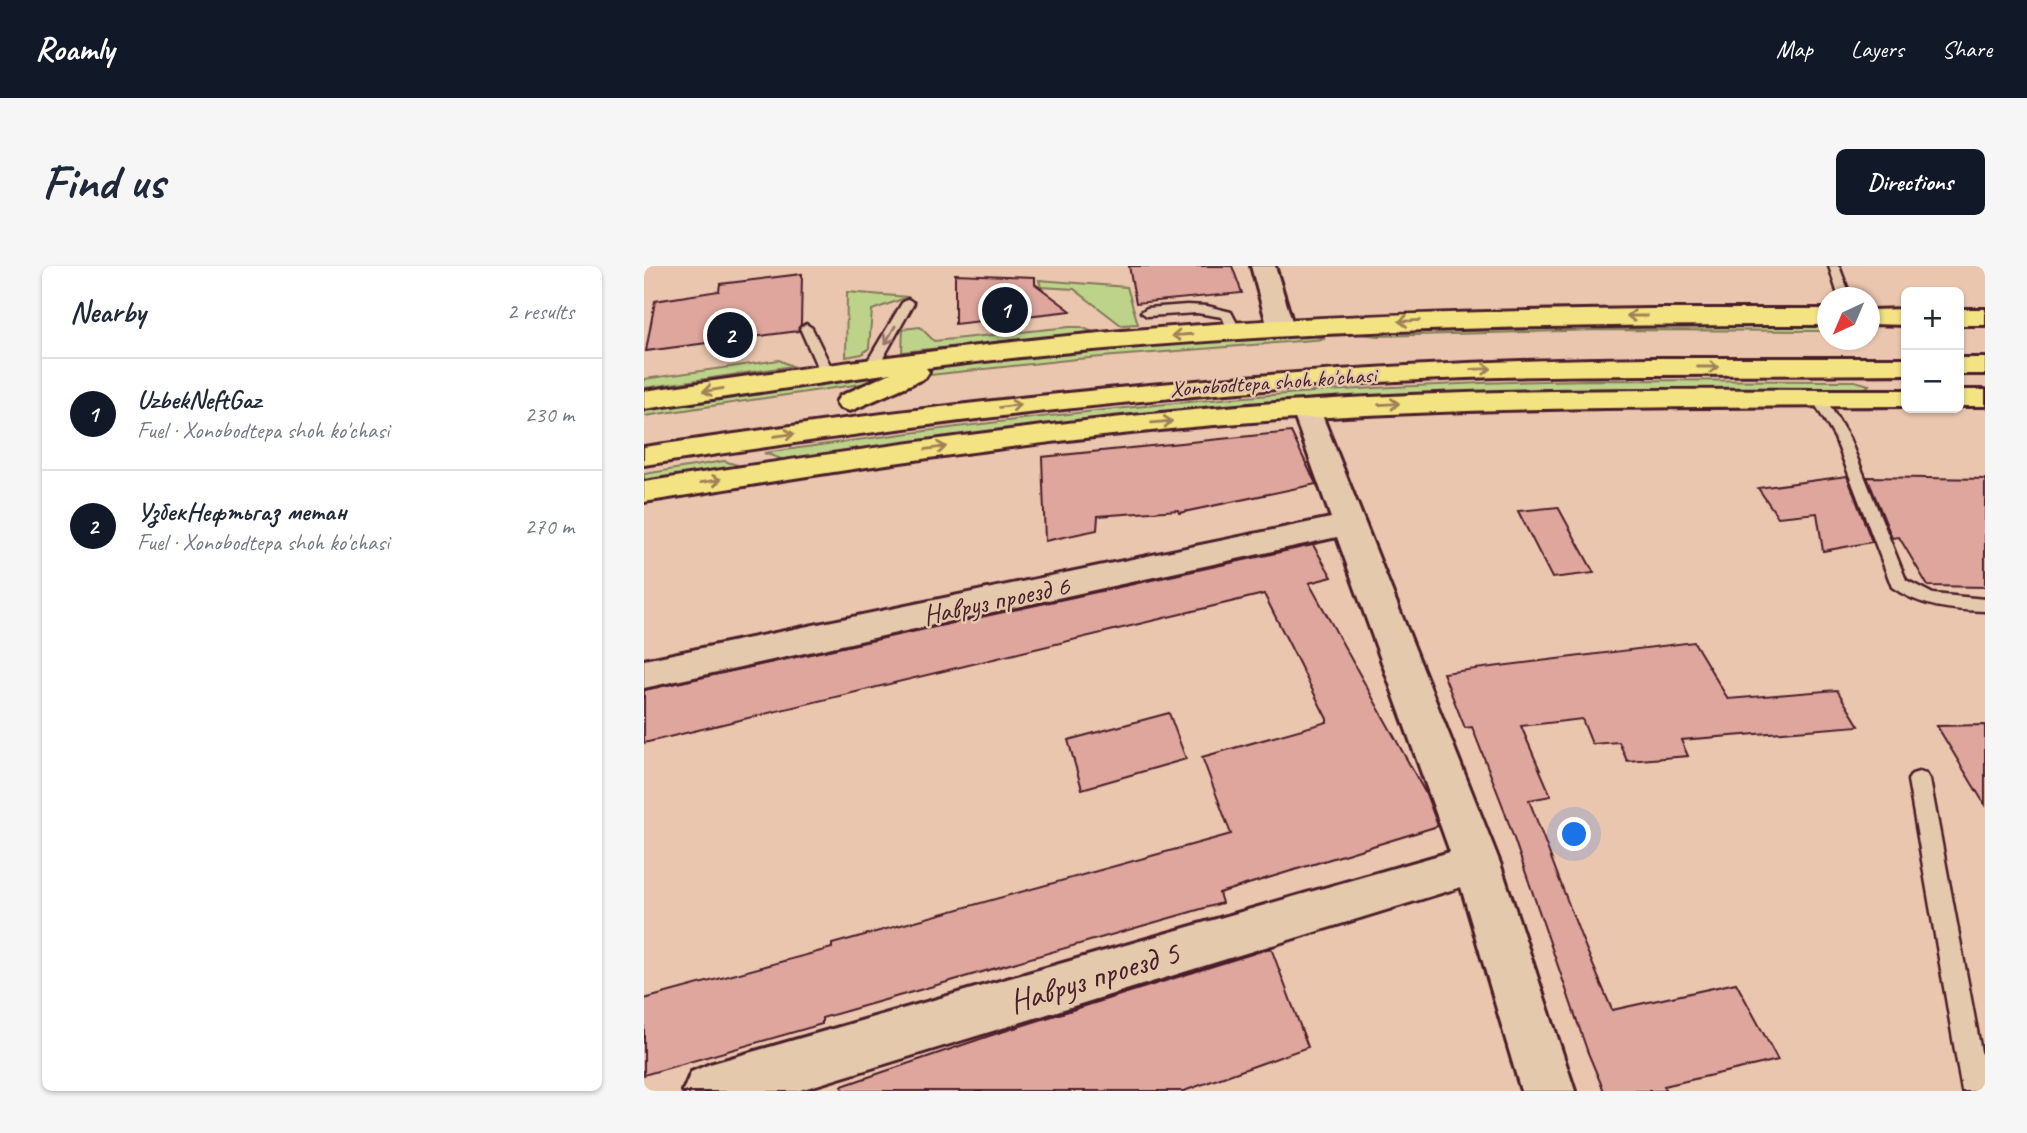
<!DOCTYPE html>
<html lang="en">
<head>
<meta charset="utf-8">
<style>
  body { margin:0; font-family:Caveat,sans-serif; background:#f6f6f7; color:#1f2937 }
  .controls { position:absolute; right:21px; top:21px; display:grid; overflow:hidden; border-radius:10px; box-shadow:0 2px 5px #0004 }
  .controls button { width:63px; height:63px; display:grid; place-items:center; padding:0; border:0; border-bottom:2px solid #e0e1e3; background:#fff; color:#1f2937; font:35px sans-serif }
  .compass { position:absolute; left:1173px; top:21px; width:63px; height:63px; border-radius:50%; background:#fff; box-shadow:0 2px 5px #0004; rotate:224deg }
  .you { position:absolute; left:931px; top:569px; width:24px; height:24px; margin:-18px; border:5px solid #fff; border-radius:50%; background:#1a73e8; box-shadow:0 0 0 10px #1a73e833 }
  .badge { display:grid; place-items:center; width:46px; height:46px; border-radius:50%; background:#111827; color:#fff; font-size:23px; font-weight:700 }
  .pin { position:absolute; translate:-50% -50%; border:4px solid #fff; box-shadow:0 2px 7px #0006 }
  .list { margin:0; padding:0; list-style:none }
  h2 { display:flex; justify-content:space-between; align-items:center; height:91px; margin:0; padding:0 28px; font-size:30px }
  h2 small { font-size:23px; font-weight:400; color:#747a83 }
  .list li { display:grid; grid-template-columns:46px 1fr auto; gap:21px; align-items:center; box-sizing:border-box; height:112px; padding:0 28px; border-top:2px solid #e0e1e3 }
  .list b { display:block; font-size:26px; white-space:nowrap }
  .list p { margin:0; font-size:23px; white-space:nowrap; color:#747a83 }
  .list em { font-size:23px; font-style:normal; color:#747a83 }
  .map { position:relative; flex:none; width:1341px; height:825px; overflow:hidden; border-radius:10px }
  header { display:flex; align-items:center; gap:42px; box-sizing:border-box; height:98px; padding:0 35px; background:#111827; color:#fff }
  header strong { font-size:33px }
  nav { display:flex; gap:38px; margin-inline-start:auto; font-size:24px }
  .intro { display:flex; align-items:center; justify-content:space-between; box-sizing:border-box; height:168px; padding:0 42px }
  h1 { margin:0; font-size:49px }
  .button { padding:18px 32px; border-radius:10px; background:#111827; color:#fff; font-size:24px; font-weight:700 }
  main { display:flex; gap:42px; padding:0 42px }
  aside { flex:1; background:#fff; border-radius:10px; box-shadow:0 2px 5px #0004 }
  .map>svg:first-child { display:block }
  .green { fill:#bdd38a; stroke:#84795a; stroke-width:2 }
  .building { fill:#dea69c; stroke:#4a1f2b; stroke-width:2 }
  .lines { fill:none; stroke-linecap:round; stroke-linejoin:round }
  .lane-casing { stroke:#4a1f2b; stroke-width:5 }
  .street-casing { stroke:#4a1f2b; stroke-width:6 }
  .highway-casing { stroke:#4a1f2b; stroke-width:6 }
  .lane { fill:#e5c9ac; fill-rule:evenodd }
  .street { fill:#e5c9ac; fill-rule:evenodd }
  .highway { fill:#f4e382; fill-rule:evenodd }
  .oneway { stroke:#9f8156 }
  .oneway2 { stroke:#98746c }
  .labels { text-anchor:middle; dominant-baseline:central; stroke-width:5; stroke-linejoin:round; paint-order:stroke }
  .far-street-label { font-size:23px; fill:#4a1f2b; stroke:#e5c9ac }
  .street-label { font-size:28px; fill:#4a1f2b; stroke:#e5c9ac }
  .near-street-label { font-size:33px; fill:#4a1f2b; stroke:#e5c9ac }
</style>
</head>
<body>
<header>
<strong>Roamly</strong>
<nav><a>Map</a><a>Layers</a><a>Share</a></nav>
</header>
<div class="intro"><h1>Find us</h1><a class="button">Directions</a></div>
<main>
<aside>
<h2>Nearby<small>2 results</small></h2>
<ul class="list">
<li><span class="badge">1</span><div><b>UzbekNeftGaz</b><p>Fuel · Xonobodtepa shoh ko'chasi</p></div><em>230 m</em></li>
<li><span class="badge">2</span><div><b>УзбекНефтьгаз метан</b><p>Fuel · Xonobodtepa shoh ko'chasi</p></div><em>270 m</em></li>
</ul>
</aside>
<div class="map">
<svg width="1341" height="825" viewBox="0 0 1341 825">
  <rect width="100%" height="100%" fill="#ebc6ae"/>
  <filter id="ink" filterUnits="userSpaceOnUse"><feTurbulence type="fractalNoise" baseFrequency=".0143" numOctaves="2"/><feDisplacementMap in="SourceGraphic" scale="14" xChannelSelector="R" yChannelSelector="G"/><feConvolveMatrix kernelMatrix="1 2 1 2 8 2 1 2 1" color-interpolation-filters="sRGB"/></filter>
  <g filter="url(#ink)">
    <g class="green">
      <path d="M395,14L483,21L494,58L477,59L430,23L397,21Z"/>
      <path d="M203,26L264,31L228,44L225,82L218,88L202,91Z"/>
      <path d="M1184,57L1183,65L957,64L734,70L708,67L783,60Z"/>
      <path d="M276,61L290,75L425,61H437L449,66L258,86L259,63Z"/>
      <path d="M662,67L681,73L433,93L277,110L297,99L392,88Z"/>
      <path d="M135,94L148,100L0,122V113Z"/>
      <path d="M229,108L237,115L0,150V141Z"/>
      <path d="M948,114L1211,115L1225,119L1220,123C1046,123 873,122 699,132C512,143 327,167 143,195L120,187C395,147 670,118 948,114Z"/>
      <path d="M80,195L100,201L0,218V208Z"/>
    </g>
    <g class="building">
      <path d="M485,0H588L598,27L492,37Z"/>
      <path d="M158,8L157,58L154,65L2,85L11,35L75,25L76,18Z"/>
      <path d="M311,8L391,11V18L427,45L311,58Z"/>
      <path d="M647,166L672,218L535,247L534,244L454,250L453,264L401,275L398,191Z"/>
      <path d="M1203,210L1228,276L1179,285L1173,247L1134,251L1114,222Z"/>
      <path d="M1223,211L1341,213V321L1284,320L1255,271L1248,272Z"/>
      <path d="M914,241L950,307L908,312L874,245Z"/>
      <path d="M669,279L688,311L665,317L782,528L794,560L575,627L578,637L178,752V758L0,809V733L188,682V678L587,568L558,491L683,456V453L620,328L0,477V424Z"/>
      <path d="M1050,376L1084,433L1193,424L1215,460L1037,474L1044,490L983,495L975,476L948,478L938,453L877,460L907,530L885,534L938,673L968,744L1092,717L1134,794L1020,820L1022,825H960L944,787L858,538L828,461L821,462L799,407Z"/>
      <path d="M525,447L542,493L438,523L424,474Z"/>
      <path d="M1341,459V539L1293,460Z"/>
      <path d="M627,682L664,781L540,825H199L198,820L348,769Z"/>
    </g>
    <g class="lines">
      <g class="lane-casing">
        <g id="lane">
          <path d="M1185,0H1195L1207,32H1195Z"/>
          <path d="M264,33L270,37L234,101L227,105L222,104L220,101L258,37Z"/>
          <path d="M543,39L563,40L587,46L597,65L591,69L586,68L578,51L553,47L503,50L497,46L503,42Z"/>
          <path d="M162,58L168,62L190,107L188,110L183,111L176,107L156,62Z"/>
          <path d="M1175,129L1180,130L1205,172L1262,314L1289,328L1341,333V345C1307,344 1276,341 1248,321L1191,172L1168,133Z"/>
          <path d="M1275,506L1282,508L1286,514L1341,807V825H1318L1264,514L1268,508Z"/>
        </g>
      </g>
      <g class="street-casing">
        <g id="street">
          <path d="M607,0H631L650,62L646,67L637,70L628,67L624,62Z"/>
          <path d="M662,135L672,138L676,144L856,597L931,825H877L817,621L153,825H39L47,806L66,798L806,586L693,271L0,422V394L687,252L648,144L652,138Z"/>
        </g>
      </g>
      <g class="highway-casing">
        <g id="highway">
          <path d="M1007,43H1184V59C882,58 581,64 282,102L285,106L281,112L206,145L196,142L192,136L196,130L247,107L0,143V125C159,102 318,79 478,65C654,50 831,45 1007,43Z"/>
          <path d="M1262,43V59L1226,58V44Z"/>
          <rect x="1315" y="43" width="26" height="16"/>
          <path d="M1007,92H1262V108C1092,110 923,106 753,115C500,129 250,161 0,199V181C335,131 669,96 1007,92Z"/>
          <rect x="1315" y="92" width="26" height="16"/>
          <path d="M1262,124V140C1058,141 854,140 651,153C432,167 216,201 0,236V216C214,183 428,152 644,136C850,121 1056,124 1262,124Z"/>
          <rect x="1315" y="124" width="26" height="16"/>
        </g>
      </g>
      <use href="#lane" class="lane"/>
      <use href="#street" class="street"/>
      <use href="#highway" class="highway"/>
    </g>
    <defs><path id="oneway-shaft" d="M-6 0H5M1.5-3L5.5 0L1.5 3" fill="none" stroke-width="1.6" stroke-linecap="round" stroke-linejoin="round" transform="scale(1.75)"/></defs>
    <g class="oneway">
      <use href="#oneway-shaft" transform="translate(993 50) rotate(-180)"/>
      <use href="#oneway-shaft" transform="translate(765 55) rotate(177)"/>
      <use href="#oneway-shaft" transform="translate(538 69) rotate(176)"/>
      <use href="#oneway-shaft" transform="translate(1064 101)"/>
      <use href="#oneway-shaft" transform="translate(837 103) rotate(-2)"/>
      <use href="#oneway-shaft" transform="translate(69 124) rotate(171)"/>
      <use href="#oneway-shaft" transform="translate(745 138) rotate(-3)"/>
      <use href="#oneway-shaft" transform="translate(366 140) rotate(-7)"/>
      <use href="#oneway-shaft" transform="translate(518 156) rotate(-5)"/>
      <use href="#oneway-shaft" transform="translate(140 169) rotate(-8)"/>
      <use href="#oneway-shaft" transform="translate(292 182) rotate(-8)"/>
      <use href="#oneway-shaft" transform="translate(67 215) rotate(-9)"/>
    </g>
    <use class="oneway2" href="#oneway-shaft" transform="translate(246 69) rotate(120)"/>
  </g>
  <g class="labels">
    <g class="far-street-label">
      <text transform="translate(629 116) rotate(-4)">Xonobodtepa shoh ko'chasi</text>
    </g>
    <g class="street-label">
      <text transform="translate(352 334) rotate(-12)">Навруз проезд 6</text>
    </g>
    <g class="near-street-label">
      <text transform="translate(450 711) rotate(-17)">Навруз проезд 5</text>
    </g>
  </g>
</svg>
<div class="controls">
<button>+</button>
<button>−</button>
</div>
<svg class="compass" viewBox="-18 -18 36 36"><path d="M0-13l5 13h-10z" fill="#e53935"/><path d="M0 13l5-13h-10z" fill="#747a83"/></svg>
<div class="you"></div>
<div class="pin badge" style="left:361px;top:44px">1</div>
<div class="pin badge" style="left:86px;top:69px">2</div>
</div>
</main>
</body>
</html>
